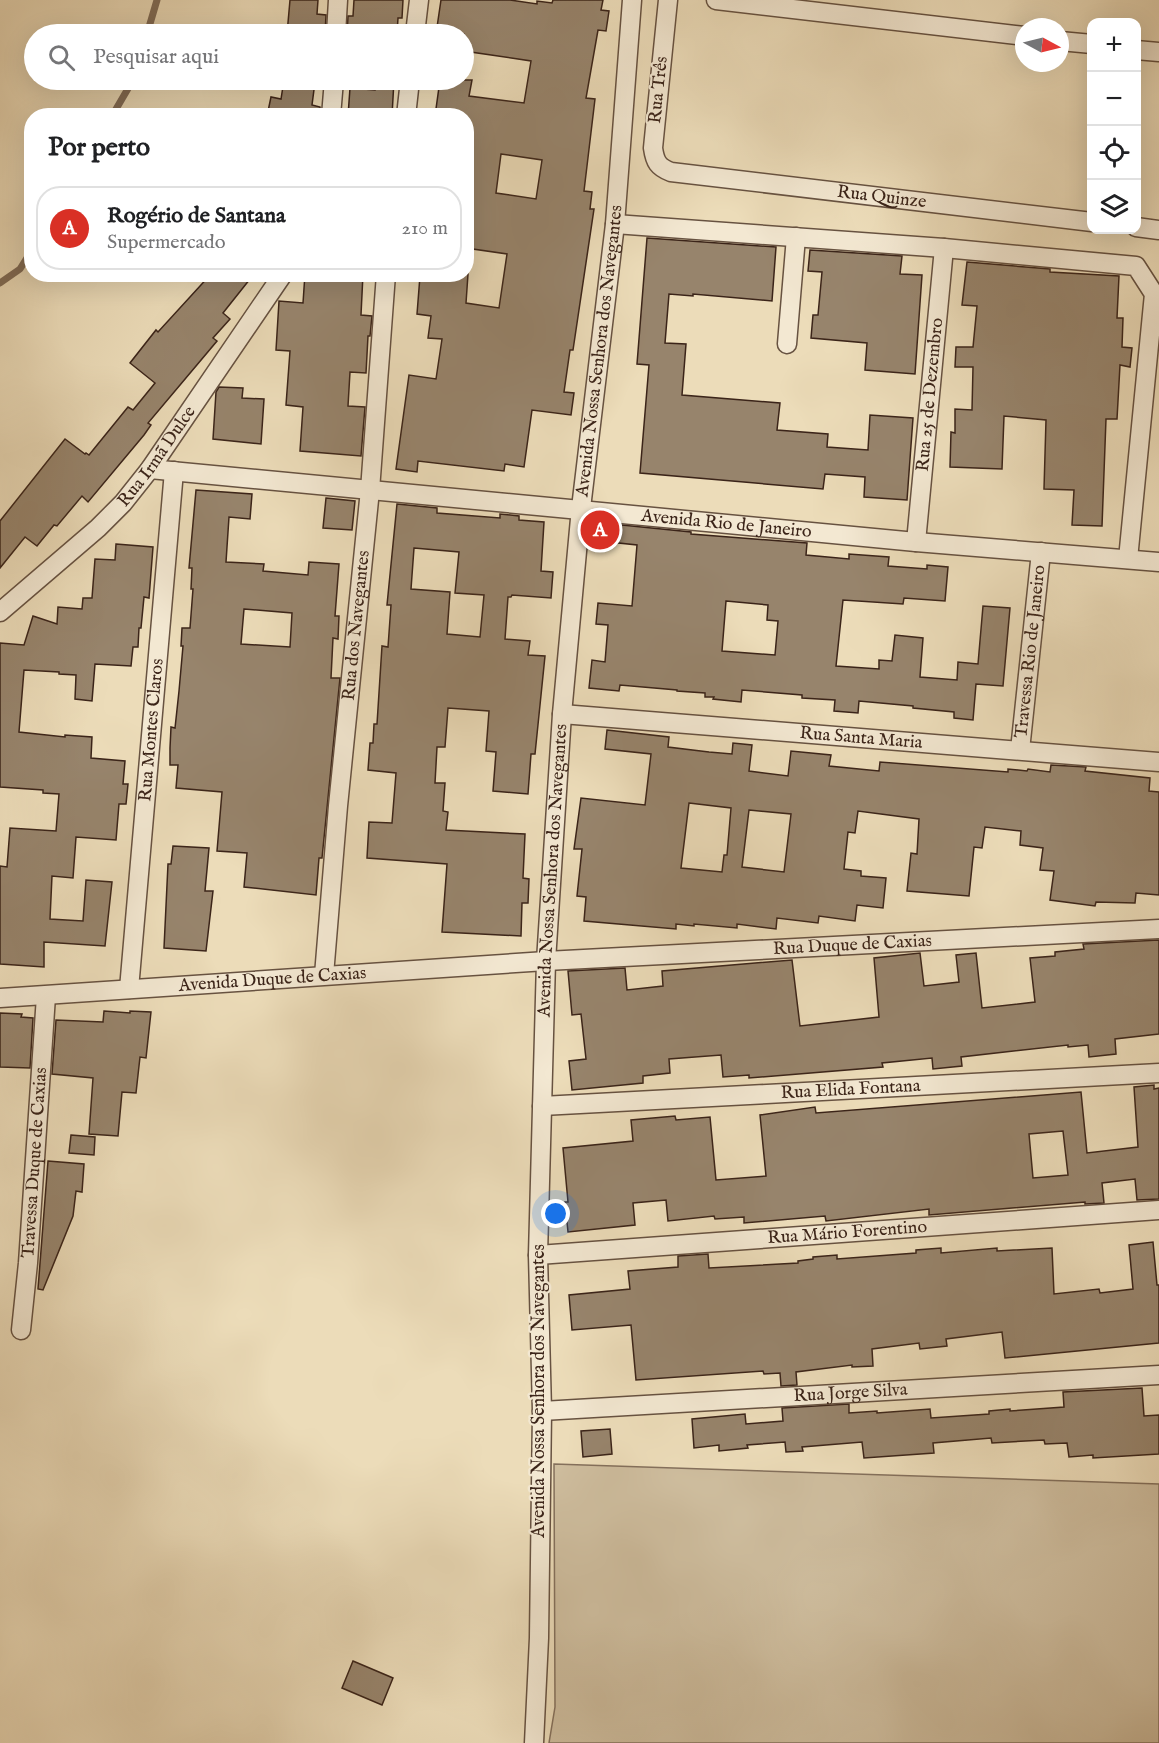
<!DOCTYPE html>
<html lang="pt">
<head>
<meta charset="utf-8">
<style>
  body { margin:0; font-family:"IM FELL English",serif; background:#f2f2f2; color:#202124 }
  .controls { position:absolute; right:18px; top:18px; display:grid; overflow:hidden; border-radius:12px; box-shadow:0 6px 24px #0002 }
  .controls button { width:54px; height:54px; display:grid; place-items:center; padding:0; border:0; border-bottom:2px solid #e0e0e0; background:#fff; color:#202124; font:30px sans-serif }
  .compass { position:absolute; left:1015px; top:18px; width:54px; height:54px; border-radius:50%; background:#fff; box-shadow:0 6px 24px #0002; rotate:97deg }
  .you { position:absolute; left:556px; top:1214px; width:21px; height:21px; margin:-15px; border:4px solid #fff; border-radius:50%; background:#1a73e8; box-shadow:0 0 0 9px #1a73e833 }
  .badge { display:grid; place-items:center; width:39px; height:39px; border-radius:50%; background:#d93025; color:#fff; font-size:20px; font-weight:700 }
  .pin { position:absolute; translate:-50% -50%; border:3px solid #fff; box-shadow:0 2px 6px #0006 }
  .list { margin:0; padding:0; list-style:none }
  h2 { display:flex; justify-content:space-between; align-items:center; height:78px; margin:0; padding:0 24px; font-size:26px }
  h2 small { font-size:20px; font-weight:400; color:#757577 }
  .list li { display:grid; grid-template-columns:39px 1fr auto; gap:18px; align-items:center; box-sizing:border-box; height:84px; margin:0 12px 12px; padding:0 12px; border:2px solid #e0e0e0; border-radius:24px }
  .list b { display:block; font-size:22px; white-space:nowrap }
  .list p { margin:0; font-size:20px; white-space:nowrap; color:#757577 }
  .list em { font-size:20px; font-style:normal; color:#757577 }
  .icon { flex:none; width:33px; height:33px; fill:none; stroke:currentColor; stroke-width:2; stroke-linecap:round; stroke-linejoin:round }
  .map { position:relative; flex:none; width:1159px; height:1743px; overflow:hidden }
  .search { position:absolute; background:#fff; box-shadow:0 6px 24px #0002; left:24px; top:24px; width:450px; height:66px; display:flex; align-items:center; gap:15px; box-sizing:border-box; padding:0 21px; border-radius:33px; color:#757577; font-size:22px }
  .panel { position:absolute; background:#fff; box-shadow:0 6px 24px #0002; left:24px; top:108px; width:450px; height:174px; border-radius:24px }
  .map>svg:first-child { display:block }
  .green { fill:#cebd9e; stroke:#84705c; stroke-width:1.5 }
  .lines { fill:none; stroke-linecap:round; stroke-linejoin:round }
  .stream { stroke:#816d59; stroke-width:7 }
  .building { fill:#97846c; stroke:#3b2419; stroke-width:1.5; fill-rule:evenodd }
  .street-casing { stroke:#675241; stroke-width:21 }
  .street { stroke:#f3e8d2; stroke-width:18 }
  .labels { text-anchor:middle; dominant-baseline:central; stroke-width:4.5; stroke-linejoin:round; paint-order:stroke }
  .street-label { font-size:18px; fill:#3b2419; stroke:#f3e8d2 }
</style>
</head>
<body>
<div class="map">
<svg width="1159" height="1743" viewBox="0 0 1159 1743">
  <rect width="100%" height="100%" fill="#ecdcb9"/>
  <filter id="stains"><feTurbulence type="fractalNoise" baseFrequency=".00333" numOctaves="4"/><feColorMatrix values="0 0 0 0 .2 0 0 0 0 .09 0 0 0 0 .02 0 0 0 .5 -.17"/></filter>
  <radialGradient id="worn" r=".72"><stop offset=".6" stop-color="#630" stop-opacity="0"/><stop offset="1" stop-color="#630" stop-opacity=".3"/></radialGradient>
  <path class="green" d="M554,1464L1159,1484V1743H549L555,1707Z"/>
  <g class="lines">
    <g class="stream">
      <path d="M147,34L157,0"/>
      <path d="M112,116L133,80"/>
      <path d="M0,283L20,269L32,250"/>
    </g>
  </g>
  <g class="building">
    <path d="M290,0H318L317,14L326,15L325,34H287Z"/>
    <path d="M354,0H403L402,18H398L397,34H347L348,16H353Z"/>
    <path d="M441,0H510L537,4V1L552,3L553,0H603L601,10L609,11L606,31L598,30L586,98L595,99L584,191L592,192L590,209H594L573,350H570L564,392L574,393L571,415L532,410L524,467L505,464L504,471L418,461L417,472L396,469L409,375L436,379L442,339L428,338L431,316L417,314L420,276L431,278V274H468L466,303L499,308L507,254L466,248V116H435L440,80H472L469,96L524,103L531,61L464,51V34H436ZM501,154L542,160L536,199L496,193Z"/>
    <path d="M284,80L315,82L312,105L320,107V116H267L271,97L281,99Z"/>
    <path d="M375,80H394L392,116H348L350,88L375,90Z"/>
    <path d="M647,238L776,247L772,301L693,294V296L669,294L665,343L686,344L682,395L780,403L777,430L828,434L827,447L868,450L870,415L913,418L907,500L864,497L865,477L825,474L823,489L640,473L649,365L637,364Z"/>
    <path d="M810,250L902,256L900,274L922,275L915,374L865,370L867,343L811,338L813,315H818L822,272L808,271Z"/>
    <path d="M967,262L1050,269V272L1119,276L1117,318H1123L1122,347L1132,348L1130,367L1120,365L1117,419H1106L1102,526L1072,525L1074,490L1044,489L1046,420L1004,416L1002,469L950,467L951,432L955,433V409L972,410L973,367H955L956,347H973L977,306L962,305Z"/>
    <path d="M211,274H254L223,313L230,319L213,338L217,341L148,423L151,425L144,435L88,502L82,496L57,526L54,525L37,546L25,537L0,568V521L65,439L85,454L86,453L89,455L128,407L133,410L155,383L130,363L156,330L158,332Z"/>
    <path d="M305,274H363L361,315L372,316L370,336H368L366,373L350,372L348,406L365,407L361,456L300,451L303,407L286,405L290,351L276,350L279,301L303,303Z"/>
    <path d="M219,387L243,388L242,398L264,399L261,444L213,439L216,392Z"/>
    <path d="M196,490L252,494L250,519L229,517L226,562L264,564L263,571L308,575L309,562L339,564L335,616H339L338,639L333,638L331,678H340L322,858H319L316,895L244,887L247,853L217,851L222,792L176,788L178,765H170V748L171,727L175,728L179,691L183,646H181L182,628H190L193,589H191L192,568H189ZM244,609L292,613L290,647L241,644Z"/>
    <path d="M326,498L355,501L352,530L323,528Z"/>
    <path d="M397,504L437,508V513L500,518V514L519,516V520L544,522L541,571L553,572L551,598L512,595L511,597H508L505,639L530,641L528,655L545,656L535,754H531L528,794L493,791L496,752L486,751L489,711L448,708L445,747H437L435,783H445L443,811L448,812L446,830L525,834L523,878L529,879L528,903H522L521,936L442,932L447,864L367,858L369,822L392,823L396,773L368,770L370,743H373L374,724H377L382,646L388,647L391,605H387ZM414,548L459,552L455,593L484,595L480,637L447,634L450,592L411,589Z"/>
    <path d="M602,523L691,532V534L807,543L806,555L849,559V554L889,557L888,566L927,569V565L948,567L945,601L904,598L903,604L843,600L836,666L879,669V660L892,661L895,635L923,638L920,677L957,680L958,662L978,664L983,606L1010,608L1003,686L976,684L973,720L954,718V712L913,708V706L859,701L858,713L834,711L835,700L802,698V695L742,690L741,702L713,699L714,697H705V693L677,691V690L620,685L619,691L589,688L592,660L605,662L608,625L596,624L598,603L632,606L637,545L600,541ZM726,601L768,605L767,620L778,621L775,655L722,651Z"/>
    <path d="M116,544L153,547L149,598L144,597L141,628H139L138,647H133L131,666L95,664L92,701L75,699L76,675L59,674V672L24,670L19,732L65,737V735L92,737L91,758L125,761L123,784H128L126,804H119L116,840L76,837L73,878L52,876L50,919L83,921L86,880L112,882L105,946L44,942V967L0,964V866L7,867L10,828L56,831L59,794L43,793V790L0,787V643L24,645L33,616L57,624L58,607L82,609L83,598H92L95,559L115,560Z"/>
    <path d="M607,730L669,737L668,747L709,752L732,754L733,743L752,745L749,771L788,776L791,751L831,755L829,766L879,771L880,762L1008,772V769L1027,771L1028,769L1050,772L1051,765L1086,767L1085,771L1150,778L1149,791L1159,792V895L1136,893L1135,903L1096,902L1095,906L1050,900L1054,871L1040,870L1043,848L1020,845L1021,831L985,827L982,848L974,847L969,896L907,891L911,853L917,854L919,819L858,811L855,833L848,832L844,869L861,871V876L886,878L883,908L857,905L855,921L819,916L818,923L777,918L776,929L737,924V928L694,924V926L676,924V929L584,921L586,897L577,896L582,849H574L581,798L645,805L651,754L605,749ZM689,803L731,808L727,855H724L722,872L681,868ZM749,810L791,814L784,872L742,867Z"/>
    <path d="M173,846L209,848L205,891H213L206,951L164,948L168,864H171Z"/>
    <path d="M1159,940V1034L1115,1039L1116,1054L1089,1057L1088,1045L1068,1047V1045L961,1057L962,1066L933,1069L932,1058L882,1063L883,1067L749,1078V1075L723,1077L721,1055L669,1059L670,1073L643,1076V1083L572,1090L569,1061L586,1059L581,1014L572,1015L568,971L625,968L627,990L663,986L662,971L792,960L800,1026L879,1017L874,958L920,953L924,986L959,982L956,955L976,953L982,1008L1035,1002L1030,958L1055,956V952L1084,949L1083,944Z"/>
    <path d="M104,1011L130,1013V1011L151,1012L146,1058L140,1057L136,1093L122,1092L118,1136L89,1134L93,1078L52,1074L56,1020L103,1022Z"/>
    <path d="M0,1013L22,1014L21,1017L33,1018L30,1068L0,1067Z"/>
    <path d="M1154,1085V1089L1159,1088V1199L1137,1200L1135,1179L1102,1183L1104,1203L1085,1204V1202L929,1215V1209L826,1221L825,1216L744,1223V1217L715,1219L714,1216L668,1221L666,1200L633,1203L635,1225L568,1232L565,1202H568L563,1148L633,1141L631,1120L675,1116L676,1120L710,1117L716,1180L766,1176L760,1115L815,1107L816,1113L1081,1092L1087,1153L1138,1147L1134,1087ZM1063,1131L1068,1175L1033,1178L1029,1134Z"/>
    <path d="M71,1135L95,1137L94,1155L69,1153Z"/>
    <path d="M48,1161L84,1164L82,1192L76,1191L73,1216L43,1290L38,1289Z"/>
    <path d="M1153,1242L1157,1285H1159V1343L1005,1358L1002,1332L946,1339L947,1346L920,1349L919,1343L872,1349L873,1366L852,1367V1365L796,1372L797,1385L781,1386L780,1373L764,1374L763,1371L636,1380L631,1325L572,1330L569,1295L630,1289L628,1271L678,1267V1256L708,1254L709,1268L798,1263V1261L813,1259V1257L837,1255V1259L916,1253V1250L941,1248V1253L997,1248V1251L1052,1248L1054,1294L1099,1289L1100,1293L1133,1289L1129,1245Z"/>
    <path d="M1142,1388L1144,1416L1159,1415V1454L1093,1458V1455L1069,1457L1067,1443L1045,1444L1044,1440L992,1443L991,1438L933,1443L934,1453L864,1458L862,1442L802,1447L803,1451L786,1452L785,1442L747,1445L748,1448L719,1451V1445L694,1448L692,1419L745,1414L746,1424L783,1421L782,1408L849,1404V1413L877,1411V1413L930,1409L931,1418L989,1414V1411L1010,1409V1411L1064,1407L1063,1392Z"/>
    <path d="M610,1429L612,1454L583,1457L581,1431Z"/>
    <path d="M353,1661L393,1678L382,1705L342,1688Z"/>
  </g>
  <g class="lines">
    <g class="street-casing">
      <g id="street">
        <path id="s1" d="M668,0L653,148C655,162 658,167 671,172L1092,222"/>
        <path d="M716,0L1024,36"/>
        <path d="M336,34L338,0"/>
        <path d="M415,34L419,0"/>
        <path d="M1060,41L1092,44"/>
        <path d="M1136,50L1159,52"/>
        <path d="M331,116L334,80"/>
        <path d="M406,116L410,80"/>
        <path d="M615,224L944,248L1136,266L1154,294L1128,559"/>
        <path d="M1136,227L1159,230"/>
        <path d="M787,344L796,237"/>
        <path id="s2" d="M150,469L916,542L1159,562"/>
        <path id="s3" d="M916,542L944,248"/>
        <path id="s4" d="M0,612L98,528L123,503L150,469L283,274"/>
        <path id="s5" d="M562,714L1159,762"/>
        <path id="s6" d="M1020,750L1041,552"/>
        <path id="s7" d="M324,975L338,806L370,490L386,274"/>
        <path id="s8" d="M129,989L174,471"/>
        <path id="s9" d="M0,998L546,961L1159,929"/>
        <path id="s10" d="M542,1106L1159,1073"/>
        <path id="s11" d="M538,1255L1159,1210"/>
        <path id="s12" d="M21,1330L28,1263L46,996"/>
        <path id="s13" d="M542,1411L1159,1375"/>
        <path id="s14" d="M534,1743L539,1638L542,1411L538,1255L546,961L562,714L581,508L615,224L632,0"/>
      </g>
    </g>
    <use href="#street" class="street"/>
  </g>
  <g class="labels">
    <g class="street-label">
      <text transform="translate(659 90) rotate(-84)">Rua Três</text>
      <text stroke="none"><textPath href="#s1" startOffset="393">Rua Quinze</textPath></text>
      <text stroke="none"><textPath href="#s14" startOffset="1395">Avenida Nossa Senhora dos Navegantes</textPath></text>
      <text stroke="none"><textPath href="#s3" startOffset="148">Rua 25 de Dezembro</textPath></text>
      <text stroke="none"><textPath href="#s4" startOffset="222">Rua Irmã Dulce</textPath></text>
      <text stroke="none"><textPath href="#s2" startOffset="579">Avenida Rio de Janeiro</textPath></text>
      <text stroke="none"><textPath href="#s7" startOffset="351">Rua dos Navegantes</textPath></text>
      <text stroke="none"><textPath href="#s6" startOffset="99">Travessa Rio de Janeiro</textPath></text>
      <text stroke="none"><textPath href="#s8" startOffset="260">Rua Montes Claros</textPath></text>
      <text stroke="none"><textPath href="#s5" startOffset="300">Rua Santa Maria</textPath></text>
      <text stroke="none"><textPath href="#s14" startOffset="873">Avenida Nossa Senhora dos Navegantes</textPath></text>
      <text stroke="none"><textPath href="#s9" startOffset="854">Rua Duque de Caxias</textPath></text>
      <text stroke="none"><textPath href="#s9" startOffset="273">Avenida Duque de Caxias</textPath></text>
      <text stroke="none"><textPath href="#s10" startOffset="309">Rua Elida Fontana</textPath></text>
      <text stroke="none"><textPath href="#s12" startOffset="168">Travessa Duque de Caxias</textPath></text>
      <text stroke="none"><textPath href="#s11" startOffset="310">Rua Mário Forentino</textPath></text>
      <text transform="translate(539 1391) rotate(-90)">Avenida Nossa Senhora dos Navegantes</text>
      <text stroke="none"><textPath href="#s13" startOffset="309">Rua Jorge Silva</textPath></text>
    </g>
  </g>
  <rect width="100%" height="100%" filter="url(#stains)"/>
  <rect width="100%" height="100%" fill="url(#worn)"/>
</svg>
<div class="controls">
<button>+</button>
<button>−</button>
<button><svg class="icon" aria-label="locate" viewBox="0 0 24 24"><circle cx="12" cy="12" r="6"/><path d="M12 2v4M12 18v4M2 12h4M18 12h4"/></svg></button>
<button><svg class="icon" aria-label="layers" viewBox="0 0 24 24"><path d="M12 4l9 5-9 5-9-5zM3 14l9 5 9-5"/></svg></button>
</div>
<svg class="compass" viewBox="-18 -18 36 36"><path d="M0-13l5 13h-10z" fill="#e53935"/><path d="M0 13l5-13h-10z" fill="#757577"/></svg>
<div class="you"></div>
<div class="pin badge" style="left:600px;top:530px">A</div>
<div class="search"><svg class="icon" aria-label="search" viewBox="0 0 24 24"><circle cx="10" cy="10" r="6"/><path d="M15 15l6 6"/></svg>Pesquisar aqui</div>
<section class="panel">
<h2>Por perto<small></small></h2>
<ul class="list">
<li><span class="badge">A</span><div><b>Rogério de Santana</b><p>Supermercado</p></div><em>210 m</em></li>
</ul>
</section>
</div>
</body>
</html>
